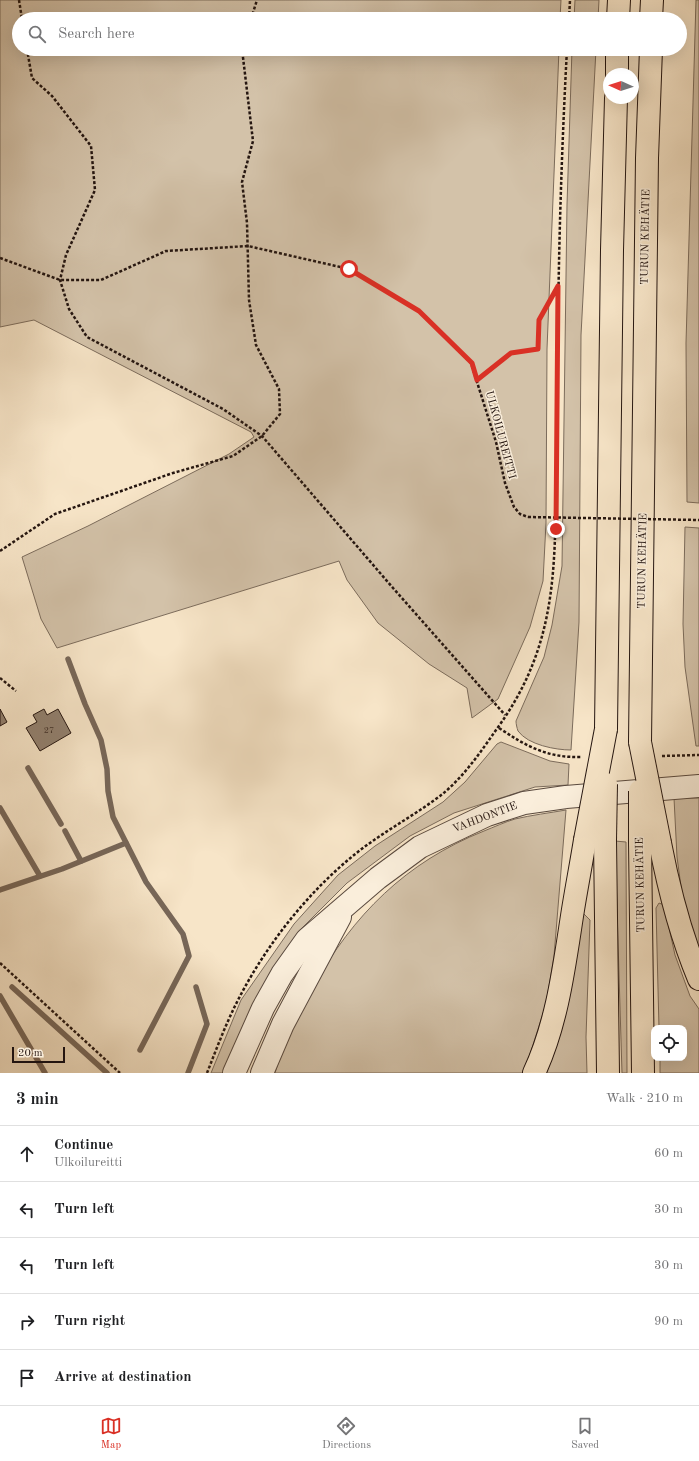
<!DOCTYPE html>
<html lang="en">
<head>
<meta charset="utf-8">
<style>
  body { margin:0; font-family:"Old Standard TT",serif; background:#f2f2f2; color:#202124 }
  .controls { position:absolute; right:12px; bottom:12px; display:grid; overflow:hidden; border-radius:8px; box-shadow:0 4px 16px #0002 }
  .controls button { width:36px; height:36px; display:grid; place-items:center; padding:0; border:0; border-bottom:1px solid #e0e0e0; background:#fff; color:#202124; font:20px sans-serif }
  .compass { position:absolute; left:603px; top:68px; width:36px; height:36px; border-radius:50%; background:#fff; box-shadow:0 4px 16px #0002; rotate:273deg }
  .scale { position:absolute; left:12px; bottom:10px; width:53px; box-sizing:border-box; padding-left:4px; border:2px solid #241510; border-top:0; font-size:11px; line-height:14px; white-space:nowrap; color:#241510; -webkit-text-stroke:3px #faeedb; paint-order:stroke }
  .stop { position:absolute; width:12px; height:12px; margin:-9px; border:3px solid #d93025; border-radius:50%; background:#fff }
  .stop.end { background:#d93025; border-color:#fff; box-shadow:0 1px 4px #0008 }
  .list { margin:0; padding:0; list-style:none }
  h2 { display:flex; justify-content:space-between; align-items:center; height:52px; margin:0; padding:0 16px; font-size:17px }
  h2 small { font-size:13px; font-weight:400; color:#757577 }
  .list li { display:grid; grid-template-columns:26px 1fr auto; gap:12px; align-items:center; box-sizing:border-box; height:56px; padding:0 16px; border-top:1px solid #e0e0e0 }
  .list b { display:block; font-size:15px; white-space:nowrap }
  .list p { margin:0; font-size:13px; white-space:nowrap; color:#757577 }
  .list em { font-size:13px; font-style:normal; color:#757577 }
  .icon { flex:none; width:22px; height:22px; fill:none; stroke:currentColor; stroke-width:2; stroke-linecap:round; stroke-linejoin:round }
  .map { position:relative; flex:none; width:699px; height:1073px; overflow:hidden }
  .search { position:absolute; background:#fff; box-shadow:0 4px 16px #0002; left:12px; right:12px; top:12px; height:44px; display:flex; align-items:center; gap:10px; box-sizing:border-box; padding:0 14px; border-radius:22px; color:#757577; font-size:15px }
  .sheet { height:332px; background:#fff }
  nav { display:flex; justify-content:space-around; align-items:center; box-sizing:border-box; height:56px; border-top:1px solid #e0e0e0; background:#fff; font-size:11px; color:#757577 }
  nav a { display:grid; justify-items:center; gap:2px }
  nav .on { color:#d93025 }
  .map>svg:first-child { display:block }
  .green { fill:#d3c2a9; stroke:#7c6c5c }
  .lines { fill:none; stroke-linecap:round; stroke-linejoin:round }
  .stream { stroke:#776759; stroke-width:5.5 }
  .building { fill:#928170; stroke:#241510 }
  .minor-casing { stroke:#59493e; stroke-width:24 }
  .highway-casing { stroke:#241510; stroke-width:24 }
  .path { stroke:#241510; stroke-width:2.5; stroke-dasharray:3 2; stroke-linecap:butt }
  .minor { stroke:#faeedb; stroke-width:22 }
  .highway { stroke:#f7e5c8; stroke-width:22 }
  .highway-bridge-casing { stroke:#241510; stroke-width:24; stroke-linecap:butt }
  .path-bridge { stroke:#241510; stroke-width:2.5; stroke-dasharray:3 2; stroke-linecap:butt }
  .highway-bridge { stroke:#f7e5c8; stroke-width:22 }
  .route { stroke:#d93025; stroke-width:5 }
  .labels { text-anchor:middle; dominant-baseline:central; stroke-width:3; stroke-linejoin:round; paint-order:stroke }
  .number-label { font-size:9px; fill:#403028 }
  .street-label { font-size:11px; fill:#241510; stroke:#faeedb }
</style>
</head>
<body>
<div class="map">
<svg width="699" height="1073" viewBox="0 0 699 1073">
  <rect width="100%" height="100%" fill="#f7e5c8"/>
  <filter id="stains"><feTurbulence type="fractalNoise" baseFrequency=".005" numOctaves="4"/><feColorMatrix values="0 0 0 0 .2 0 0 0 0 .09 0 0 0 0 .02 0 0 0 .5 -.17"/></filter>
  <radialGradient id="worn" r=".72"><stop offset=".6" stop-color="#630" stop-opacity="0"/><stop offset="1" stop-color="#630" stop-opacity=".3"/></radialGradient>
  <g class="green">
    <path d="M0,0H561L560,19H19V49H559L547,349L546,523L543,581L530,627L498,699L472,718L467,688L429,664L378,623L347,580L339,561L57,648L41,619L22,557L88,526L229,454L254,437L251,432L34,320L0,327Z"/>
    <path d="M575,0H599L598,19H574Z"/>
    <path d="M696,0H699V503L687,502L686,343Z"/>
    <path d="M572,49H596L581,335L579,622L571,750C556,750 528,745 518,731C517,728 516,724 516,721L544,657L552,625L562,566L567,205Z"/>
    <path d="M685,527L699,528V746H696L685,667L683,624Z"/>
    <path d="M501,742L550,761L569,764L568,785L535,787L454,813L410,836L347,883L301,929L276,965L225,1073H211L241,1000L294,924L338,875L375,846L443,802L465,782L497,744Z"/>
    <path d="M674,798H699V956L682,894L677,857Z"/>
    <path d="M566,810L554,956L546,1004L524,1073H275C283,1044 298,1013 313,987C353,915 406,862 484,831C494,827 505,822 515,819C532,815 549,813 566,810Z"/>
    <path d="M615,841L626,842L627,1073H622Z"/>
    <path d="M659,903L664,905L675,955L690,996L699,1009V1073H660V1058H684V1028H659L656,908Z"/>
    <path d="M584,914L590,920L586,1037L587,1073H543L581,917Z"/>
  </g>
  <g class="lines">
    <g class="stream">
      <path d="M68,659L85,704L101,740L107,769L108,791L113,817L146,882L183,934L189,956L140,1050"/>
      <path d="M28,768L61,824"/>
      <path d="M0,808L40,876"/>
      <path d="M65,831L81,861"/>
      <path d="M0,890L62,869L126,843"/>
      <path d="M12,987L107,1073"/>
      <path d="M0,996L45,1073"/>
      <path d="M188,1073L207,1024L196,987"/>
    </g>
  </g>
  <g class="building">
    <path d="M0,709L7,722L0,726Z"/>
    <path d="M44,709L47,715L58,709L71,733L40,751L26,728L37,722L33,715Z"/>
  </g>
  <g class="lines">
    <g class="minor-casing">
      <g id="minor">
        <path d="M234,1073L263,1008L282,974L307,939L378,878L420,847L487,815L524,803L566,797L699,786"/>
        <path d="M262,1073L283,1024L340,917"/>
      </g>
    </g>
    <g class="highway-casing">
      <g id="highway">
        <path d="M618,19L619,0"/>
        <path d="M651,19L652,0"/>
        <path d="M617,74V49"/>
        <path d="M606,729L612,250L616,98"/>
        <path d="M640,742L647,158L651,49"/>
        <path d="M605,840L608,1073"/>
        <path d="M640,842L643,1073"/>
        <path d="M660,843C669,890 681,936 699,979"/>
        <path d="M534,1073C557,1024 564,968 572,916C576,890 581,865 585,840"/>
      </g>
    </g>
    <g class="path">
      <path d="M19,0L22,19"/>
      <path d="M251,19L257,0"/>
      <path d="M569,19L570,0"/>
      <path d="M27,49L32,78L52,96L91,146L95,190L66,255L60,280L69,309L87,337L223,409L262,436L393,588L505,715"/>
      <path d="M0,258L60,280H101L166,251L248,246L349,269L419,311L471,363L496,442L505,483L514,507L520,514L528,517"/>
      <path d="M477,380L511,353L538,349L539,320L558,287"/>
      <path d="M0,551L55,514L173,473L233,456L262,436L280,414L279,389L256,345L249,300L247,223L242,182L253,141L242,49"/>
      <path d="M0,678L16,691"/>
      <path d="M499,728C526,746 547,758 581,757"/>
      <path d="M662,756L699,755"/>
      <path d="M0,963L120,1073"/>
      <path d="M207,1073C216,1050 225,1026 236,1004C264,948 305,895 354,855C381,833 412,817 440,796C462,779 480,753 496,730C556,648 555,574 556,477C557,427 557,377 558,327C559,234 562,142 567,49"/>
    </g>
    <use href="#minor" class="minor"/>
    <use href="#highway" class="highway"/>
    <g class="highway-bridge-casing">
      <g id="highway-bridge">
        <path d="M640,742L660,843"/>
        <path d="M585,840L606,729"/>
        <path d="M605,840L606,784"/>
        <path d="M640,842V791"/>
      </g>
    </g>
    <path class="path-bridge" d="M528,517L699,520"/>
    <use href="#highway-bridge" class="highway-bridge"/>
  </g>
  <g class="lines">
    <path class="route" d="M349,269L419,311L472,363L477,380L511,353L538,349L539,320L558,286L556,529"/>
  </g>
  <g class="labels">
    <g class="number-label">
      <text x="49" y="730">27</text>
    </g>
    <g class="street-label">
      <text transform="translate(646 237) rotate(-89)">TURUN KEHÄTIE</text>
      <text transform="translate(500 435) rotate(75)">ULKOILUREITTI</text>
      <text transform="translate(643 561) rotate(-89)">TURUN KEHÄTIE</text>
      <text transform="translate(485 818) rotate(-21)">VAHDONTIE</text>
      <text transform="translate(641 885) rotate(-91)">TURUN KEHÄTIE</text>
    </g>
  </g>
  <rect width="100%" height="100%" filter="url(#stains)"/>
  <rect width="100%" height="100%" fill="url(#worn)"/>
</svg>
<div class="controls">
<button><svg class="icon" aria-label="locate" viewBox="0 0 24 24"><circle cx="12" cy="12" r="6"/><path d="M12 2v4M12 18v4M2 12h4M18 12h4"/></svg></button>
</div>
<svg class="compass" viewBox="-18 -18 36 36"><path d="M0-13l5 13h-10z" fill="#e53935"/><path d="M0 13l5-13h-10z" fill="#757577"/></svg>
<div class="scale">20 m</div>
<div class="stop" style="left:349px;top:269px"></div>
<div class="stop end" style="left:556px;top:529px"></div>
<div class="search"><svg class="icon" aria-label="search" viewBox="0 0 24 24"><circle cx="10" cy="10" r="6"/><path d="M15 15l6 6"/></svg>Search here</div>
</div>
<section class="sheet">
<h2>3 min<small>Walk · 210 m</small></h2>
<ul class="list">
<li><svg class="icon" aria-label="ahead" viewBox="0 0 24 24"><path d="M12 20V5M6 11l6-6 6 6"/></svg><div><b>Continue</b><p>Ulkoilureitti</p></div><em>60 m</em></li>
<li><svg class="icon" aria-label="left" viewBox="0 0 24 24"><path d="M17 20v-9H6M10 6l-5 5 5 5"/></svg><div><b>Turn left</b></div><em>30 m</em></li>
<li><svg class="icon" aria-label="left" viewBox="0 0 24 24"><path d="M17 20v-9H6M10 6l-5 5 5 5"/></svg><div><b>Turn left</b></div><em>30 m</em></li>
<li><svg class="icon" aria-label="right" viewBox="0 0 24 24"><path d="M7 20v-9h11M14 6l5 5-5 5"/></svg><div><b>Turn right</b></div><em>90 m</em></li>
<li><svg class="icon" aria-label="arrive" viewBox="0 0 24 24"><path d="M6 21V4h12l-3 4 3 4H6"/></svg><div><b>Arrive at destination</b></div></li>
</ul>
</section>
<nav>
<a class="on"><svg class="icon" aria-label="map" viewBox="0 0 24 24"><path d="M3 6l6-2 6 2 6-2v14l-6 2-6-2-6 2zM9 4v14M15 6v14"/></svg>Map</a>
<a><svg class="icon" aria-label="directions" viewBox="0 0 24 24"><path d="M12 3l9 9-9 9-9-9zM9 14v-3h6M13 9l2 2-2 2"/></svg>Directions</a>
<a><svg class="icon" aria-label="saved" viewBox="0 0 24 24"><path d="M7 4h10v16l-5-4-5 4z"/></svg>Saved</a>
</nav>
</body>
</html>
